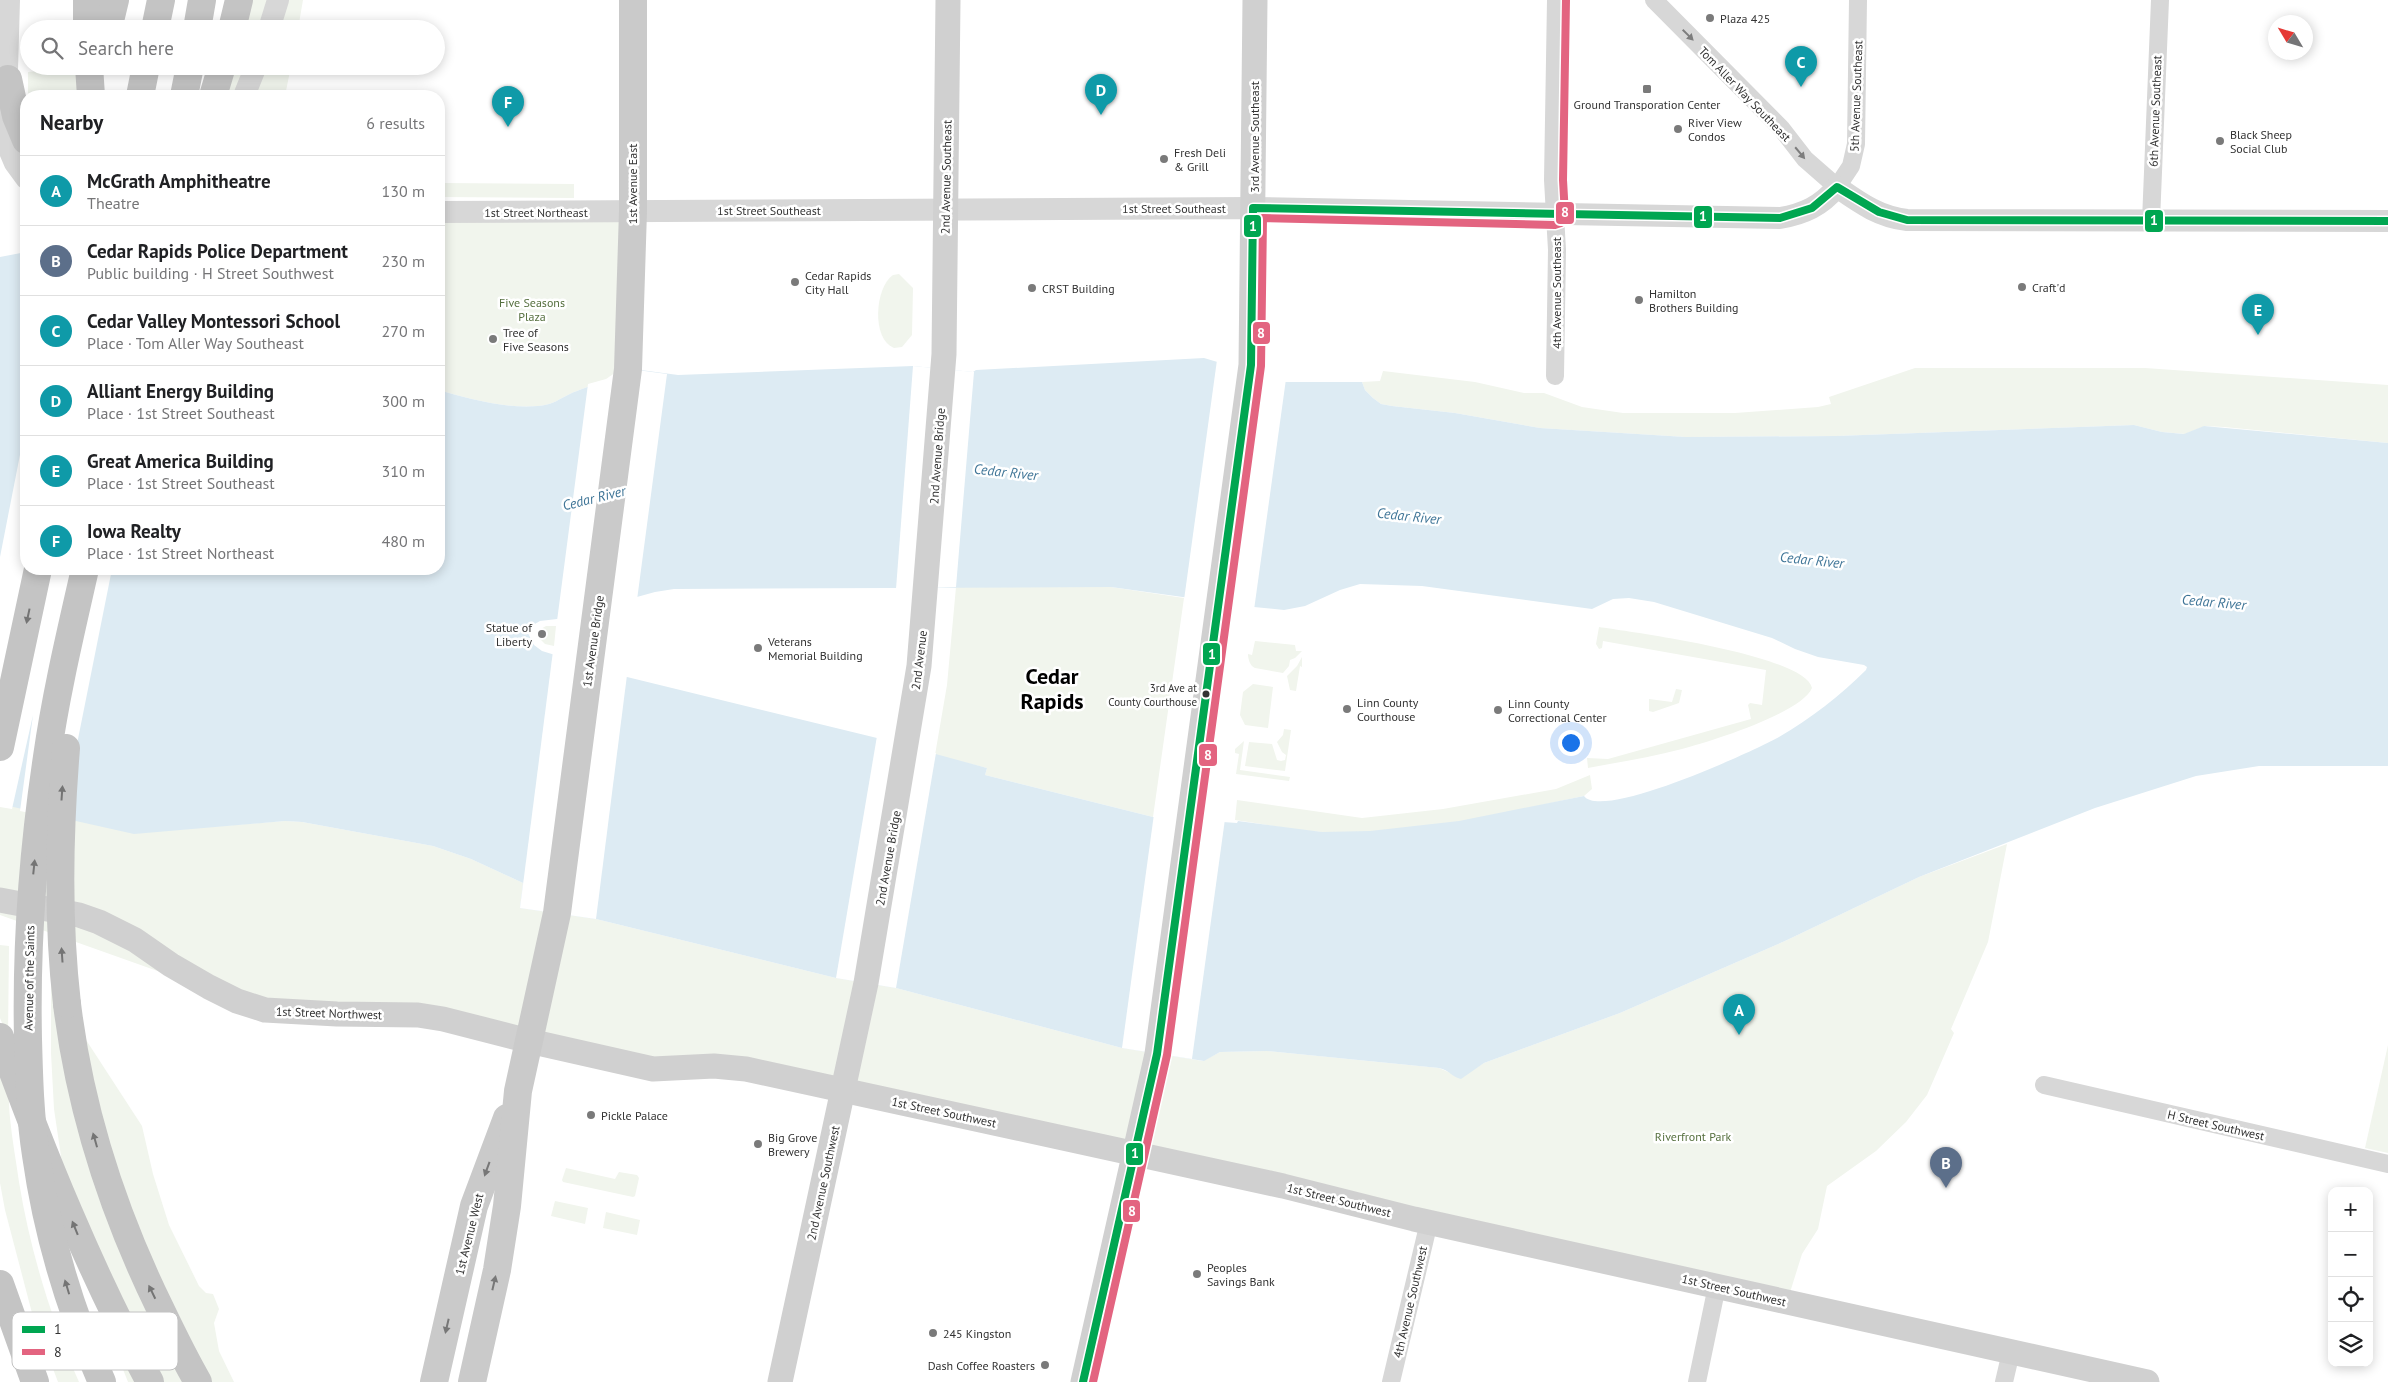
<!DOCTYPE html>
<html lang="en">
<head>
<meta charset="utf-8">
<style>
  body { margin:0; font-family:"PT Sans",sans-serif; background:#f6f6f6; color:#202124 }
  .controls { position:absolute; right:15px; bottom:15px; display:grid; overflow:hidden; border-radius:10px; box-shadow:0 2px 12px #0003 }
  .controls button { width:45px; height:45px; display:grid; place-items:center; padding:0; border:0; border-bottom:1px solid #e0e0e0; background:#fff; color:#202124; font:25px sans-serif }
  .compass { position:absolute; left:2268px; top:15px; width:45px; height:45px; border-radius:50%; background:#fff; box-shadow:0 2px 12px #0003; rotate:308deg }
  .you { position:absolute; left:1570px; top:742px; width:18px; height:18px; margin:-12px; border:4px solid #fff; border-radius:50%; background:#1a73e8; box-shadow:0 0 0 8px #1a73e833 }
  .badge { display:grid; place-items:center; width:32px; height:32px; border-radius:50%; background:#7a7a7a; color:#fff; font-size:16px; font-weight:700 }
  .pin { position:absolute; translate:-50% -41px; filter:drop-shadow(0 1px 2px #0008) }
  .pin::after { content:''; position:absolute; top:26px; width:18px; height:15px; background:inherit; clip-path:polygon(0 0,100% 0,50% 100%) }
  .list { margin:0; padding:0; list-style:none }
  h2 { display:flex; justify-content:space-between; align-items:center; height:65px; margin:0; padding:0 20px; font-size:21px }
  h2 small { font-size:16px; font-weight:400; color:#757577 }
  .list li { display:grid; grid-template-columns:32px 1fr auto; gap:15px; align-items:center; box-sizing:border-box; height:70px; padding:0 20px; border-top:1px solid #e0e0e0 }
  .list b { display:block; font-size:19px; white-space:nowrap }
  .list p { margin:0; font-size:16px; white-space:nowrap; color:#757577 }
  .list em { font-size:16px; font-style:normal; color:#757577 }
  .icon { flex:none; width:28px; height:28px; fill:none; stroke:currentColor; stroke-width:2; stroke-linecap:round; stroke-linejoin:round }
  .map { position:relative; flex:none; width:2388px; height:1382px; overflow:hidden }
  .search { position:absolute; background:#fff; box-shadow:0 2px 12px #0003; left:20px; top:20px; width:425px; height:55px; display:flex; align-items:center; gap:12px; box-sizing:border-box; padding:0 18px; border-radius:28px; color:#757577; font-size:19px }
  .panel { position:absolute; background:#fff; box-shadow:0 2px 12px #0003; left:20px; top:90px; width:425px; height:485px; border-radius:20px }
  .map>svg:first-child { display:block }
  .green { fill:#f1f5ed }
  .water { fill:#ddebf3; fill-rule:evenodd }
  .pier { fill:#fff }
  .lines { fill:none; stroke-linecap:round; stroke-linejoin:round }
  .minor { stroke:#d7d7d7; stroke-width:18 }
  .tertiary { stroke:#d7d7d7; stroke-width:22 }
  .secondary { stroke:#d0d0d0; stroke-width:25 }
  .primary { stroke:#cacaca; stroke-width:28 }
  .motorway { stroke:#c4c4c4; stroke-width:28 }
  .motorway-bridge { stroke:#c4c4c4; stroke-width:28 }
  .bus-1-casing { stroke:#fff; stroke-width:11 }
  .bus-2-casing { stroke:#fff; stroke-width:11 }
  .bus-1 { stroke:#00a651; stroke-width:8 }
  .bus-2 { stroke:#e36480; stroke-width:8 }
  .oneway { fill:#7d7d7d }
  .oneway2 { fill:#747474 }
  .oneway3 { fill:#777 }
  .poi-dot { fill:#7a7a7a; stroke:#fff; stroke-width:2 }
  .bus-dot { fill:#333; stroke:#fff; stroke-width:2 }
  .labels { text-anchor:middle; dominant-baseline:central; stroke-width:5; stroke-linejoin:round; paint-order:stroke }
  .bus-label { font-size:11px; fill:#333; stroke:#fff; text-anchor:end }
  .poi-label { font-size:12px; fill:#333; stroke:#fff; text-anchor:start }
  .street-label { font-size:12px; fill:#333; stroke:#fff }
  .park-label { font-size:12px; fill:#56703f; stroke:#fff }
  .water-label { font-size:14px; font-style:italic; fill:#3f7597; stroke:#fff }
  .town-label { font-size:22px; font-weight:bold; fill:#000; stroke:#fff }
  .key { fill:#fff; stroke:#c2c2c2; stroke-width:1 }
  .key-label { font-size:14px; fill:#333 }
  .line-badge { stroke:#fff; stroke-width:2 }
  .badge-label { font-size:14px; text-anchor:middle; font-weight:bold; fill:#fff }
</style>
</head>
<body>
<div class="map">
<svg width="2388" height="1382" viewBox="0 0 2388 1382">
  <rect width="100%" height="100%" fill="#fff"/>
  <g class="green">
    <path d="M248,0H267L258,29H242Z"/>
    <path d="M288,0H303L298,29H279Z"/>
    <path d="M58,66H80L79,96H28V72L50,70Z"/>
    <path d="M232,66H246L234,96H223Z"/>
    <path d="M266,66H291L285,96H254Z"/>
    <path d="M439,183L574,184V198L439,197Z"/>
    <path d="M633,211L626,368C608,381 597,383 577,391C567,394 559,401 549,404C518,412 468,399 439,390V222Z"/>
    <path d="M899,274L913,288L912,335L902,347L894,348C871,339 875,287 893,275Z"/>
    <path d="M1915,368H2145L2388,385V443L2224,427L2205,426L2185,434L2162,432L2134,425L1836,436L1686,437L1540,428L1455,413L1392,406L1381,404L1373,398L1365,390L1362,382L1380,381L1383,371L1475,382L1524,393H1544L1582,407L1623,413H1735L1818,407L1831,404L1829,397Z"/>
    <path d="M956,587H1111L1184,598L1153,817L985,775L987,768L935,755L947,685Z"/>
    <path d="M546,626H556L554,646L545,644L537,636L539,630Z"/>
    <path d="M1599,627C1632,632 1805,655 1812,688C1802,713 1709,742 1682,749C1652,757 1619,762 1588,768L1587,758L1608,759L1751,719L1748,705L1750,703L1762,705L1766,670L1603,641L1602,648L1599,649L1596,644Z"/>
    <path d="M1255,641L1295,645L1296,651H1302L1295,658L1290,660L1289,666L1283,673L1255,668C1250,666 1248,659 1248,654L1252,655Z"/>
    <path d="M1302,657V667L1300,666L1296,691L1290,690L1287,676L1297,666Z"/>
    <path d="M1253,684L1273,687L1268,728L1245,725L1240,715L1243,692Z"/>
    <path d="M1676,689L1682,690L1679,703L1653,712L1649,711V699L1672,702Z"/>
    <path d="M1284,729L1291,730L1285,771L1245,766L1249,742L1272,744L1277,760L1281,761L1285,760L1286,755L1282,752L1277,742L1283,735Z"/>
    <path d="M1244,741L1240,770L1290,777L1289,781L1236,774L1239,754L1235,753V749Z"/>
    <path d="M1590,775L1592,789L1584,796C1502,813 1405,838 1322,832C1293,830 1264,824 1235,820L1237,800L1362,818L1443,809L1556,789Z"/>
    <path d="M0,804L209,827L285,821L302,822L433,846L471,859L523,883L520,908L596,919L836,978L896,988L1122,1048L1203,1061L1220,1052L1267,1051L1439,1068L1453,1074L1465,1075L1484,1063L1620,1013L1785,941L1919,877L2007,844L1988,942L1951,1029L1954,1033L1927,1095L1906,1122L1876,1151L1827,1186L1818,1229L1802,1254L1787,1302L1116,1150L529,1041L225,995L0,915Z"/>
    <path d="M0,945L9,946L8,1038L0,1018Z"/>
    <path d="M51,963L56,984L187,1382H158L66,1190L54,1109L51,1053Z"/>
    <path d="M77,1026L142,1126L153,1174L169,1225L199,1286L206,1293L213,1294L219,1309L214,1323L219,1351L234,1382H209L127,1212Z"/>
    <path d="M2388,1045V1153L2365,1148Z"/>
    <path d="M0,1051C10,1076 8,1092 10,1118C12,1139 16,1161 19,1182C30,1250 51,1319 79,1382H58L32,1313L5,1210L0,1183Z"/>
    <path d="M566,1168L615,1179L619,1172L637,1175L639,1178L635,1196L633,1197L563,1182L562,1180Z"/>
    <path d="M555,1201L588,1208L585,1224L551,1216Z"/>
    <path d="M606,1212L640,1220L637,1235L603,1228Z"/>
    <path d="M87,1278L141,1382H128Z"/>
  </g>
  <path class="water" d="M26,252V569H439V390C468,399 518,412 549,404C559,401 567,394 577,391C597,383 608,381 626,368L678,375L913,366L973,372L976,370L1204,358L1285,382H1362L1365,390L1373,398L1381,404L1392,406L1455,413L1540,428L1686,437L1836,436L2134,425L2162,432L2184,434L2204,426L2388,443V766H2259L2196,776L2095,808L1919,877L1785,941L1620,1013L1484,1063L1461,1079C1452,1077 1449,1070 1439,1068L1267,1051L1220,1052L1204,1061L1122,1048L896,988L836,978L596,919L520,908L523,883L471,859L433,846L302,822L285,821L134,834L0,804V257ZM1360,584L1422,586L1592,609L1613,599L1629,598L1654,602L1772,638L1795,649L1818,657L1864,665L1867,667L1866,670C1841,695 1810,719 1779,737C1754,751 1602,821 1584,796L1459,821L1370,831L1322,832L1238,821L1237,823L1153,817L985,775L987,768L877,738L627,677L542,651L534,645L529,635L533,625L540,621L557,619L655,592L674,589L1111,587L1254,607L1284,610L1305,606L1340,590Z"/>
  <g class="pier">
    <path d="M1217,360L1232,362L1286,379L1254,610L1184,600Z"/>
    <path d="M913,366L974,372L956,587L896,589Z"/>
    <path d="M622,368L667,374L637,600L557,621L588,384L606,379Z"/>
    <path d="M26,424V569H112L76,749L69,821L20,811L33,715L12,809L0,807V557Z"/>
    <path d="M553,651L627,675L596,919L520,908Z"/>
    <path d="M877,736L936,753L896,988L836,978Z"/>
    <path d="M1154,814L1225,819L1192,1059L1122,1048Z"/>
  </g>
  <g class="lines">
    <g class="minor">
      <path d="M1654,0L1781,128L1805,159L1837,187L1851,166L1856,144L1858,0"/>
      <path d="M2151,221L2160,0"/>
      <path d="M1555,376L1557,250L1553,180L1556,0"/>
      <path d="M2044,1085L2388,1164"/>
      <path d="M1391,1382L1429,1222"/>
      <path d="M1697,1382L1717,1286"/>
      <path d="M2004,1382L2011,1352"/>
    </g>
    <g class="tertiary">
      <path d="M9,0L5,140L15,163L26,178"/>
      <path d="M269,29L278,0"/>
      <path d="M244,96L256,66"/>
      <path d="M439,212L1253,208L1780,218C1804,214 1821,206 1837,187C1860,203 1879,217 1907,220L2388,221"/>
    </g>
    <g class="secondary">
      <path d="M0,900L79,915L99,922L135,940L171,965L209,987L237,1001L265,1010L337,1014L418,1015L443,1019L529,1041L653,1069L714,1066L746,1069L1283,1186L1414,1219L2147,1382"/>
      <path d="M780,1382L866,983L919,666L944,354L948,0"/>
      <path d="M1083,1382L1157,1054L1251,365L1255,0"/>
    </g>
    <g class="primary">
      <path d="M434,1382L474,1206L507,1118"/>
      <path d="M472,1382L497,1270L507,1206L518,1091L557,913L628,369L633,211V0"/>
    </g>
    <g class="motorway">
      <path d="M87,0V29"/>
      <path d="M108,29L115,0"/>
      <path d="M155,29L161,0"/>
      <path d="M197,29L202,0"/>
      <path d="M232,29L239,0"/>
      <path d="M8,79L16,116L26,140"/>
      <path d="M140,96L146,66"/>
      <path d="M184,96L190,66"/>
      <path d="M213,96L222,66"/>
      <path d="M0,747L38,569"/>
      <path d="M67,1004C80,1110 113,1212 160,1308C172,1333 184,1358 198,1382"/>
      <path d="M0,1037C43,1155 90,1271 150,1382"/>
      <path d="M0,1284L35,1382"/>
    </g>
    <g class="motorway-bridge">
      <path d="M89,66L91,96"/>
      <path d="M85,569C71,631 56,693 47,757C33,850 26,945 28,1039C29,1077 30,1117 36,1155C47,1233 70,1310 102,1382"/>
      <path d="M66,748C59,834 57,918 67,1004"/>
    </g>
    <g class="bus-1-casing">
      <path id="bus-1" d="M1083,1382L1157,1054L1251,365L1253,208L1780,218L1812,208L1837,187L1879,212L1907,220L2388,221"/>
    </g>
    <g class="bus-2-casing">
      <path id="bus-2" d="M1093,1382L1167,1055L1261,366L1263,218L1555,225L1561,223L1565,215L1563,180L1566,0"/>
    </g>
    <use href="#bus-1" class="bus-1"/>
    <use href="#bus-2" class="bus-2"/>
  </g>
  <defs><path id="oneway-solid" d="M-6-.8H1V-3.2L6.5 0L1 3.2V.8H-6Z" transform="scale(1.25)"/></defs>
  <g class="oneway">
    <use href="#oneway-solid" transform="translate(1688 35) rotate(45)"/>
    <use href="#oneway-solid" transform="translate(1800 153) rotate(50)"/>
  </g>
  <g class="oneway2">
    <use href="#oneway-solid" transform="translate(28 616) rotate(102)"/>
    <use href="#oneway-solid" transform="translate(62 793) rotate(-86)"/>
    <use href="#oneway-solid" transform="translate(34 867) rotate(-84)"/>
    <use href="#oneway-solid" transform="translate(62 955) rotate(-94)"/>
    <use href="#oneway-solid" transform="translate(95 1140) rotate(-106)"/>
    <use href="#oneway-solid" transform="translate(75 1228) rotate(-112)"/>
    <use href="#oneway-solid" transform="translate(67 1287) rotate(-107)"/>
    <use href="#oneway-solid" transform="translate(152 1292) rotate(-116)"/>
  </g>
  <g class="oneway3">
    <use href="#oneway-solid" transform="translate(487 1169) rotate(110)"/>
    <use href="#oneway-solid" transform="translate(494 1283) rotate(-77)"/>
    <use href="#oneway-solid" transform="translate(447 1326) rotate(103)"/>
  </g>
  <g class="poi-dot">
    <circle cx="1710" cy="18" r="5"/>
    <rect x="1642" y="84" width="10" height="10" rx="2.5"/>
    <circle cx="1678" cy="129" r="5"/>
    <circle cx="2220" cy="141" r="5"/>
    <circle cx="1164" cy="159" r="5"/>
    <circle cx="795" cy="282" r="5"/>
    <circle cx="2022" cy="287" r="5"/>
    <circle cx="1032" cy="288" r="5"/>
    <circle cx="1639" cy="300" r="5"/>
    <circle cx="493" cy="339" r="5"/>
    <circle cx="542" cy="634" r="5"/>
    <circle cx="758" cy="648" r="5"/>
    <circle cx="1347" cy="709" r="5"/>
    <circle cx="1498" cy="710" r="5"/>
    <circle cx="591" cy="1115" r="5"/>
    <circle cx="758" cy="1144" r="5"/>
    <circle cx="1197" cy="1274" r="5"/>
    <circle cx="933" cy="1333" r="5"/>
    <circle cx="1045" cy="1365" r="5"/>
  </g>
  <circle class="bus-dot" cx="1206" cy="694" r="4.5"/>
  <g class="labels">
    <g class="bus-label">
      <text x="1197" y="688">3rd Ave at<tspan x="1197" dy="14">County Courthouse</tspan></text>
    </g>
    <g class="poi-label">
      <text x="1720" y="18">Plaza 425</text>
      <text x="1647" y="104" text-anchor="middle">Ground Transporation Center</text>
      <text x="1688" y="122">River View<tspan x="1688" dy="14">Condos</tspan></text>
      <text x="2230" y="134">Black Sheep<tspan x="2230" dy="14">Social Club</tspan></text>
      <text x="1174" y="152">Fresh Deli<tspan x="1174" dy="14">&amp; Grill</tspan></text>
      <text x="805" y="275">Cedar Rapids<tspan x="805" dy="14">City Hall</tspan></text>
      <text x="2032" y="287">Craft'd</text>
      <text x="1042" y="288">CRST Building</text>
      <text x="1649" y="293">Hamilton<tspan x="1649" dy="14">Brothers Building</tspan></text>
      <text x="503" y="332">Tree of<tspan x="503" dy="14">Five Seasons</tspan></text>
      <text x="532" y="627" text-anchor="end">Statue of<tspan x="532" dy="14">Liberty</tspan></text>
      <text x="768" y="641">Veterans<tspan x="768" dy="14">Memorial Building</tspan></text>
      <text x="1357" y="702">Linn County<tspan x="1357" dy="14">Courthouse</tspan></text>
      <text x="1508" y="703">Linn County<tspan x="1508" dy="14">Correctional Center</tspan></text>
      <text x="601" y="1115">Pickle Palace</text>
      <text x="768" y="1137">Big Grove<tspan x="768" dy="14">Brewery</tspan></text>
      <text x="1207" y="1267">Peoples<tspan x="1207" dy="14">Savings Bank</tspan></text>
      <text x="943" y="1333">245 Kingston</text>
      <text x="1035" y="1365" text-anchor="end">Dash Coffee Roasters</text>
    </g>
    <g class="street-label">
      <text transform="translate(1745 94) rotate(46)">Tom Aller Way Southeast</text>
      <text transform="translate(1856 96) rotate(-88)">5th Avenue Southeast</text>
      <text transform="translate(2155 111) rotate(-88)">6th Avenue Southeast</text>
      <text transform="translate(1254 137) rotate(-90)">3rd Avenue Southeast</text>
      <text transform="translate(946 177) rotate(-89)">2nd Avenue Southeast</text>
      <text transform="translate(632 184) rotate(-90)">1st Avenue East</text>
      <text x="1174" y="208">1st Street Southeast</text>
      <text x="769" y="210">1st Street Southeast</text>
      <text x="536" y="212">1st Street Northeast</text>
      <text transform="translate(1556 293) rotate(-90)">4th Avenue Southeast</text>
      <text transform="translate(937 456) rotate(-86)">2nd Avenue Bridge</text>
      <text transform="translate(593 641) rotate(-82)">1st Avenue Bridge</text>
      <text transform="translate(919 660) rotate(-83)">2nd Avenue</text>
      <text transform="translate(888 858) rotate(-80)">2nd Avenue Bridge</text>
      <text transform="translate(29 978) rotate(-89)">Avenue of the Saints</text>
      <text transform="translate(329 1013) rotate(2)">1st Street Northwest</text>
      <text transform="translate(944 1112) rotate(12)">1st Street Southwest</text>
      <text transform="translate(2216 1125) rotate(13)">H Street Southwest</text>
      <text transform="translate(823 1183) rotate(-78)">2nd Avenue Southwest</text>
      <text transform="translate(1339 1200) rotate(14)">1st Street Southwest</text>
      <text transform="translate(469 1234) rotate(-76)">1st Avenue West</text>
      <text transform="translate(1734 1290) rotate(13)">1st Street Southwest</text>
      <text transform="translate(1410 1302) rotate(-77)">4th Avenue Southwest</text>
    </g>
    <g class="park-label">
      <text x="532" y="302">Five Seasons<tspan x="532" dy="14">Plaza</tspan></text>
      <text x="1693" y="1136">Riverfront Park</text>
    </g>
    <g class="water-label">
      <text transform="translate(1006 472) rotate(6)">Cedar River</text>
      <text transform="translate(594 498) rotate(-14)">Cedar River</text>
      <text transform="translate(1409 516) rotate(6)">Cedar River</text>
      <text transform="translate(1812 560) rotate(6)">Cedar River</text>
      <text transform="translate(2214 602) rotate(5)">Cedar River</text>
    </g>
    <g class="town-label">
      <text x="1052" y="676">Cedar<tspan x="1052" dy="25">Rapids</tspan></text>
    </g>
  </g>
  <rect x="12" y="1312" width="166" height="58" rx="8" class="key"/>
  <rect x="22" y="1326" width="23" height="7" fill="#00a651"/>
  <rect x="22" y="1349" width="23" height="6" fill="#e36480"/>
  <g class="key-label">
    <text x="54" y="1334">1</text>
    <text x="54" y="1357">8</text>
  </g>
  <g class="line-badge">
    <rect x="1555" y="201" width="20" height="24" rx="5" fill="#e36480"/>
    <rect x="1693" y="205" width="20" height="24" rx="5" fill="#00a651"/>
    <rect x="2144" y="209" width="20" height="24" rx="5" fill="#00a651"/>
    <rect x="1243" y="214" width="19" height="24" rx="5" fill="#00a651"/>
    <rect x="1252" y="321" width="19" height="24" rx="5" fill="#e36480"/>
    <rect x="1202" y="642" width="19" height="24" rx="5" fill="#00a651"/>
    <rect x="1198" y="743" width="20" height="24" rx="5" fill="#e36480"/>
    <rect x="1125" y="1142" width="19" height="24" rx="5" fill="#00a651"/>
    <rect x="1122" y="1199" width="19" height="24" rx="5" fill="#e36480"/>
  </g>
  <g class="badge-label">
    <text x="1565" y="217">8</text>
    <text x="1703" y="221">1</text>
    <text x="2154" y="225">1</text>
    <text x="1253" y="231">1</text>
    <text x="1261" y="338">8</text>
    <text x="1212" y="659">1</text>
    <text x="1208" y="760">8</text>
    <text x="1135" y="1158">1</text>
    <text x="1132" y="1216">8</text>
  </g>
</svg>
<div class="controls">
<button>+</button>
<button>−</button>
<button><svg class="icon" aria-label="locate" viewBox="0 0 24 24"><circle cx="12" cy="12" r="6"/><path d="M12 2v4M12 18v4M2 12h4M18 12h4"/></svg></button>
<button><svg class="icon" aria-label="layers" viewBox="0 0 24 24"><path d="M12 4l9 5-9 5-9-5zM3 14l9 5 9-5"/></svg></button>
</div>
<svg class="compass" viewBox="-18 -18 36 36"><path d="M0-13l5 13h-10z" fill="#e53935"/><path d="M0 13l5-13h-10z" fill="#757577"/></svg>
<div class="you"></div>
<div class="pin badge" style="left:1739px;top:1035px;background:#0f9aa8">A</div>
<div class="pin badge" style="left:1946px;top:1188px;background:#5c6f8a">B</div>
<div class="pin badge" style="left:1801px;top:87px;background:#0f9aa8">C</div>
<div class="pin badge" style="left:1101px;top:115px;background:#0f9aa8">D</div>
<div class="pin badge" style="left:2258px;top:335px;background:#0f9aa8">E</div>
<div class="pin badge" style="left:508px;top:127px;background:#0f9aa8">F</div>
<div class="search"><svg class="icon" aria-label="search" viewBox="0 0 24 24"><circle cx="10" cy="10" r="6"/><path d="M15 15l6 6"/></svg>Search here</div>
<section class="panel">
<h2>Nearby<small>6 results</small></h2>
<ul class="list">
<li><span class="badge" style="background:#0f9aa8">A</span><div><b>McGrath Amphitheatre</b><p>Theatre</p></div><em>130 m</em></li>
<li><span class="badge" style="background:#5c6f8a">B</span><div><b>Cedar Rapids Police Department</b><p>Public building · H Street Southwest</p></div><em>230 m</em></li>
<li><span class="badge" style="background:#0f9aa8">C</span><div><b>Cedar Valley Montessori School</b><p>Place · Tom Aller Way Southeast</p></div><em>270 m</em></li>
<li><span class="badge" style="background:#0f9aa8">D</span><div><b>Alliant Energy Building</b><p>Place · 1st Street Southeast</p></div><em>300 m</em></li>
<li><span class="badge" style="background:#0f9aa8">E</span><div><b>Great America Building</b><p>Place · 1st Street Southeast</p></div><em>310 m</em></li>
<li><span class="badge" style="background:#0f9aa8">F</span><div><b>Iowa Realty</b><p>Place · 1st Street Northeast</p></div><em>480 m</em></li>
</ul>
</section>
</div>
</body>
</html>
